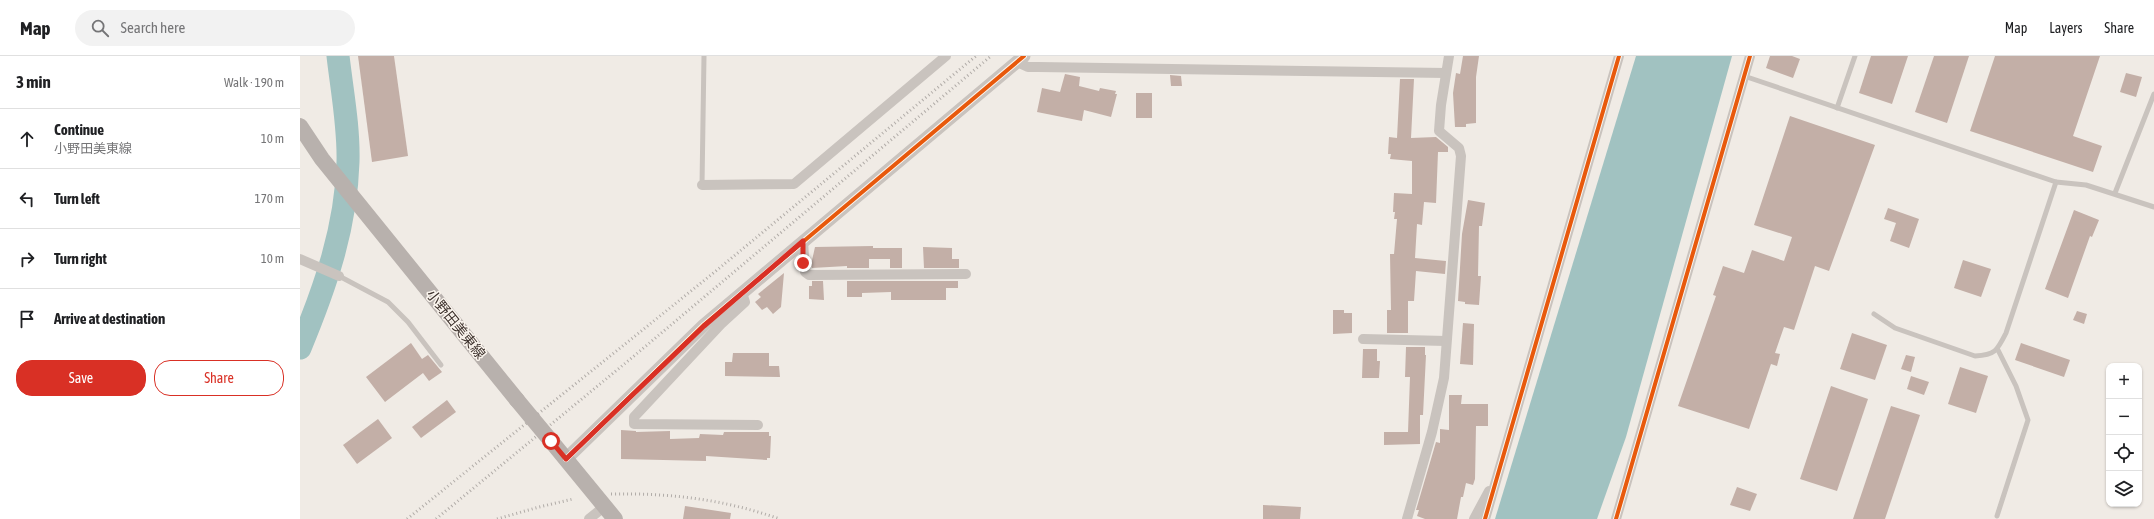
<!DOCTYPE html>
<html lang="en">
<head>
<meta charset="utf-8">
<style>
  body { margin:0; font-family:"Asap Condensed","Noto Sans JP",sans-serif; background:#f2f2f2; color:#202124 }
  .controls { position:absolute; right:12px; bottom:12px; display:grid; overflow:hidden; border-radius:8px; box-shadow:0 1px 3px #0004 }
  .controls button { width:36px; height:36px; display:grid; place-items:center; padding:0; border:0; border-bottom:1px solid #e0e0e0; background:#fff; color:#202124; font:20px sans-serif }
  .stop { position:absolute; width:12px; height:12px; margin:-9px; border:3px solid #d93025; border-radius:50%; background:#fff }
  .stop.end { background:#d93025; border-color:#fff; box-shadow:0 1px 4px #0008 }
  .list { margin:0; padding:0; list-style:none }
  h2 { display:flex; justify-content:space-between; align-items:center; height:52px; margin:0; padding:0 16px; font-size:17px }
  h2 small { font-size:13px; font-weight:400; color:#757577 }
  .list li { display:grid; grid-template-columns:26px 1fr auto; gap:12px; align-items:center; box-sizing:border-box; height:60px; padding:0 16px; border-top:1px solid #e0e0e0 }
  .list b { display:block; font-size:15px; white-space:nowrap }
  .list p { margin:0; font-size:13px; white-space:nowrap; color:#757577 }
  .list em { font-size:13px; font-style:normal; color:#757577 }
  .actions { display:flex; gap:8px; padding:12px 16px }
  .actions a { flex:1; padding:9px 0; border:1px solid #d93025; border-radius:16px; text-align:center; font-size:14px; color:#d93025 }
  .actions .main { background:#d93025; color:#fff }
  .icon { flex:none; width:22px; height:22px; fill:none; stroke:currentColor; stroke-width:2; stroke-linecap:round; stroke-linejoin:round }
  .map { position:relative; flex:none; width:1854px; height:463px; overflow:hidden }
  header { display:flex; align-items:center; gap:24px; box-sizing:border-box; height:56px; padding:0 20px; background:#fff; border-bottom:1px solid #e0e0e0 }
  header strong { font-size:19px }
  nav { display:flex; gap:22px; margin-inline-start:auto; font-size:14px }
  .search { width:280px; height:36px; background:#f2f2f2; display:flex; align-items:center; gap:10px; box-sizing:border-box; padding:0 14px; border-radius:22px; color:#757577; font-size:15px }
  main { display:flex }
  aside { flex:1; background:#fff }
  .map>svg:first-child { display:block }
  .water { fill:#a1c2c1 }
  .lines { fill:none; stroke-linecap:round; stroke-linejoin:round }
  .river { stroke:#a1c2c1; stroke-width:23 }
  .building { fill:#c3afa7 }
  .service { stroke:#c9c3be; stroke-width:5 }
  .minor { stroke:#c9c3be; stroke-width:10 }
  .tertiary { stroke:#c9c3be; stroke-width:13 }
  .primary { stroke:#b8b1ad; stroke-width:16 }
  .rail { stroke:#b1aca8; stroke-width:3; stroke-dasharray:1 3; stroke-linecap:butt }
  .primary-bridge { stroke:#b8b1ad; stroke-width:16 }
  .cycleway-casing { stroke:#fbf5ee; stroke-width:6 }
  .cycleway { stroke:#e8590c; stroke-width:4 }
  .route { stroke:#d93025; stroke-width:5 }
  .labels { text-anchor:middle; dominant-baseline:central; stroke-width:3; stroke-linejoin:round; paint-order:stroke }
  .street-label { font-size:14px; fill:#3b302b; stroke:#fbf5ee }
</style>
</head>
<body>
<header>
<strong>Map</strong>
<div class="search"><svg class="icon" aria-label="search" viewBox="0 0 24 24"><circle cx="10" cy="10" r="6"/><path d="M15 15l6 6"/></svg>Search here</div>
<nav><a>Map</a><a>Layers</a><a>Share</a></nav>
</header>
<main>
<aside>
<h2>3 min<small>Walk · 190 m</small></h2>
<ul class="list">
<li><svg class="icon" aria-label="ahead" viewBox="0 0 24 24"><path d="M12 20V5M6 11l6-6 6 6"/></svg><div><b>Continue</b><p>小野田美東線</p></div><em>10 m</em></li>
<li><svg class="icon" aria-label="left" viewBox="0 0 24 24"><path d="M17 20v-9H6M10 6l-5 5 5 5"/></svg><div><b>Turn left</b></div><em>170 m</em></li>
<li><svg class="icon" aria-label="right" viewBox="0 0 24 24"><path d="M7 20v-9h11M14 6l5 5-5 5"/></svg><div><b>Turn right</b></div><em>10 m</em></li>
<li><svg class="icon" aria-label="arrive" viewBox="0 0 24 24"><path d="M6 21V4h12l-3 4 3 4H6"/></svg><div><b>Arrive at destination</b></div></li>
</ul>
<div class="actions"><a class="main">Save</a><a>Share</a></div>
</aside>
<div class="map">
<svg width="1854" height="463" viewBox="0 0 1854 463">
  <rect width="100%" height="100%" fill="#f0ebe5"/>
  <path class="water" d="M1336,0H1432L1326,381L1297,463H1195Z"/>
  <g class="lines">
    <path class="river" d="M0,292C25,232 46,172 48,106C49,71 42,35 38,0"/>
  </g>
  <g class="building">
    <path d="M58,0H94L108,100L72,106Z"/>
    <path d="M1163,0H1179L1176,21V67L1166,68V71H1155L1153,37L1156,17L1160,18Z"/>
    <path d="M1470,0H1492L1500,3L1493,22L1466,12Z"/>
    <path d="M1571,0H1608L1592,48L1559,37Z"/>
    <path d="M1634,0H1669L1647,67L1615,56Z"/>
    <path d="M1695,0H1800L1773,80L1802,90L1793,116L1670,75Z"/>
    <path d="M1826,17L1842,21L1836,41L1820,36Z"/>
    <path d="M765,18L780,21L779,30L799,35L800,32L816,35L815,38H817L811,61L784,54L782,65L737,56L742,32L760,36Z"/>
    <path d="M870,19L881,20L882,30H871Z"/>
    <path d="M1100,23H1114L1111,82L1136,81L1148,91V96H1138L1136,147L1124,146L1122,169L1117,168L1115,202L1146,205L1145,218L1116,215L1114,245H1108V277H1087V254H1091L1090,198H1094L1097,163H1094L1095,156H1093L1094,137L1112,138V105L1090,103L1091,98H1088L1089,81L1097,82Z"/>
    <rect x="836" y="37" width="16" height="25"/>
    <path d="M1490,60L1575,89L1529,215L1515,210L1494,274L1484,271L1475,297L1480,298L1477,310L1471,308L1449,373L1378,350L1416,240L1413,239L1423,210L1444,217L1452,194L1484,205L1492,181L1454,169Z"/>
    <path d="M1168,144L1185,147L1182,170H1179L1178,220H1181L1179,249L1165,248V246L1158,245L1162,178Z"/>
    <path d="M1588,152L1619,163L1609,192L1590,185L1596,167L1584,163Z"/>
    <path d="M1774,154L1799,164L1792,181L1790,180L1768,242L1745,233Z"/>
    <path d="M573,190V192H602V212H590V203H569V212H547V210L512,212L511,209L515,191Z"/>
    <path d="M623,191L652,192V203H659V212H624Z"/>
    <path d="M1663,204L1691,213L1681,241L1654,232Z"/>
    <path d="M484,217L481,251L473,258L467,251L462,254L455,246L461,241L458,238Z"/>
    <path d="M512,225H523L524,244L509,243V230H512Z"/>
    <path d="M547,225H658V232H646V244H591V236L562,237V241H547Z"/>
    <path d="M1033,254H1044V257H1052V277L1033,278Z"/>
    <path d="M1777,255L1787,258L1784,268L1773,264Z"/>
    <path d="M1163,267L1174,268L1173,309L1160,308Z"/>
    <path d="M1552,277L1587,289L1575,324L1540,313Z"/>
    <path d="M111,287L122,303L128,299L142,316L129,325L123,317L85,346L66,321Z"/>
    <path d="M1721,287L1770,304L1764,321L1715,304Z"/>
    <path d="M1106,291H1125V299H1126L1123,359H1120V388L1084,389V376H1108L1110,321H1105Z"/>
    <path d="M1063,293H1077V305H1080L1079,322H1062Z"/>
    <path d="M433,297H469V310H479L480,321L425,320V306H432Z"/>
    <path d="M1606,299L1615,301L1611,316L1601,313Z"/>
    <path d="M1660,311L1688,320L1676,357L1648,348Z"/>
    <path d="M1611,320L1629,326L1624,339L1607,333Z"/>
    <path d="M1531,330L1568,343L1537,435L1500,423Z"/>
    <path d="M1149,339H1162L1161,348H1188V370H1176L1175,423L1173,429L1166,427L1163,441H1161L1157,463H1125L1117,460L1119,454H1116L1136,386L1140,387V373L1149,374Z"/>
    <path d="M147,344L156,356L121,382L112,371Z"/>
    <path d="M1591,350L1620,359L1585,463H1553Z"/>
    <path d="M78,363L92,382L57,408L43,389Z"/>
    <path d="M321,374L336,375V376L370,375V383L399,382L400,378L423,379L424,376H469V380H471L470,402H467V404L406,400V405L321,403Z"/>
    <path d="M1437,431L1457,438L1450,455L1430,449Z"/>
    <path d="M963,449L1001,451L1000,463H963Z"/>
    <path d="M385,450L431,457L430,463H383Z"/>
  </g>
  <g class="lines">
    <g class="service">
      <path d="M1444,20L1756,126L1786,129L1854,151"/>
      <path d="M1537,52L1555,0"/>
      <path d="M402,129L404,0"/>
      <path d="M1815,137L1854,38"/>
      <path d="M39,220L88,246L108,266L141,309"/>
      <path d="M1574,258L1595,272L1675,300C1695,299 1697,295 1706,277L1756,126"/>
      <path d="M1697,460L1728,364L1716,330L1698,294"/>
    </g>
    <g class="minor">
      <path d="M717,6L728,11H738L1146,17"/>
      <path d="M402,129L494,128L646,0"/>
      <path d="M503,185L505,216L509,219L666,218"/>
      <path d="M0,203L39,220"/>
      <path d="M442,237L445,246L421,268L334,361V368L458,369"/>
      <path d="M1063,283L1146,285"/>
      <path d="M289,463L305,450"/>
      <path d="M1107,463L1132,376L1144,322L1161,100L1159,92L1139,75L1141,49L1149,0"/>
      <path d="M1174,463L1189,435"/>
      <path d="M1185,463L1319,0"/>
      <path d="M1316,463L1450,0"/>
    </g>
    <path class="tertiary" d="M266,403L404,269L724,0"/>
    <g class="primary">
      <path d="M0,70L22,103L217,344"/>
      <path d="M251,385L315,463"/>
    </g>
    <g class="rail">
      <path d="M311,438C371,437 422,443 480,463"/>
      <path d="M107,463L411,219L676,0"/>
      <path d="M136,463L334,300L691,0"/>
      <path d="M197,463L239,451L273,443"/>
    </g>
    <path class="primary-bridge" d="M217,344L251,385"/>
    <g class="cycleway-casing">
      <g id="cycleway">
        <path d="M266,403L404,269L724,0"/>
        <path d="M1185,463L1319,0"/>
        <path d="M1316,463L1450,0"/>
      </g>
    </g>
    <use href="#cycleway" class="cycleway"/>
  </g>
  <g class="lines">
    <path class="route" d="M251,385L266,403L404,270L503,185V207"/>
  </g>
  <g class="labels">
    <g class="street-label">
      <text transform="translate(156 268) rotate(51)">小野田美東線</text>
    </g>
  </g>
</svg>
<div class="controls">
<button>+</button>
<button>−</button>
<button><svg class="icon" aria-label="locate" viewBox="0 0 24 24"><circle cx="12" cy="12" r="6"/><path d="M12 2v4M12 18v4M2 12h4M18 12h4"/></svg></button>
<button><svg class="icon" aria-label="layers" viewBox="0 0 24 24"><path d="M12 4l9 5-9 5-9-5zM3 14l9 5 9-5"/></svg></button>
</div>
<div class="stop" style="left:251px;top:385px"></div>
<div class="stop end" style="left:503px;top:207px"></div>
</div>
</main>
</body>
</html>
